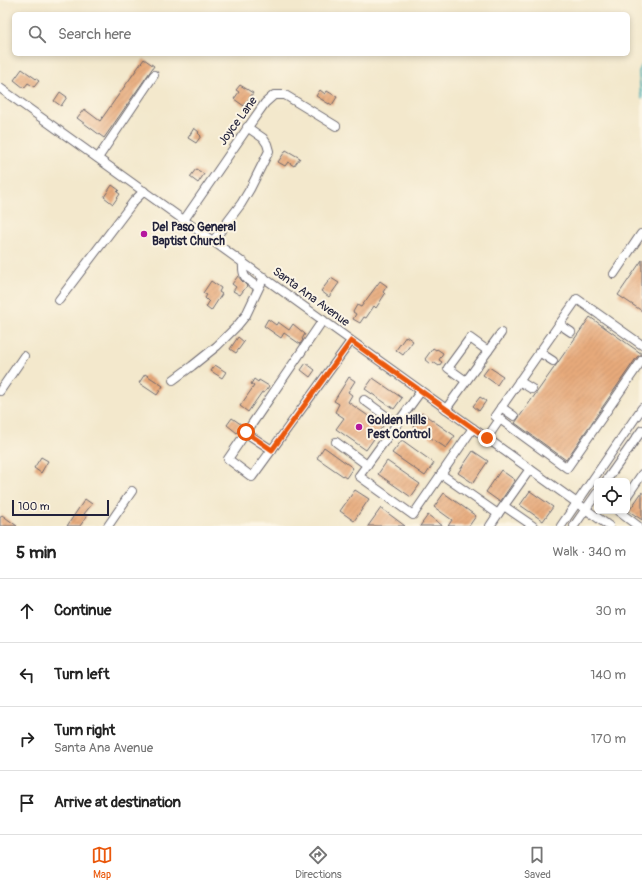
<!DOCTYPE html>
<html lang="en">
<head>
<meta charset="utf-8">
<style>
  body { margin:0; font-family:Pangolin,sans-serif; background:#f2f2f2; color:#222 }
  .controls { position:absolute; right:12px; bottom:12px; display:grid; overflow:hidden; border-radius:6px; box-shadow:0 2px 6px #0003 }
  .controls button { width:36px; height:36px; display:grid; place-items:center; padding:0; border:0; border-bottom:1px solid #e0e0e0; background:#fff; color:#222; font:20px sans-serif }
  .scale { position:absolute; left:12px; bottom:10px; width:97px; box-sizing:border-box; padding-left:4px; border:2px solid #22223b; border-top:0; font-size:11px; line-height:14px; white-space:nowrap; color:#22223b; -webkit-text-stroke:3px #fcf5e5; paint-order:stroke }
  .stop { position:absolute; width:12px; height:12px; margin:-9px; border:3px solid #ea580c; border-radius:50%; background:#fff }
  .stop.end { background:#ea580c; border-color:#fff; box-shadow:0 1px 4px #0008 }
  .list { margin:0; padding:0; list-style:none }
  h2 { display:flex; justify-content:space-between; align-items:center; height:52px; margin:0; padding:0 16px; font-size:17px }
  h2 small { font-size:13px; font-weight:400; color:#767676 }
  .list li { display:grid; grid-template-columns:26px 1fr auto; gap:12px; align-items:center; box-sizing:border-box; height:64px; padding:0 16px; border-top:1px solid #e0e0e0 }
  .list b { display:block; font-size:15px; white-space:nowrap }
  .list p { margin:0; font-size:13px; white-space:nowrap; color:#767676 }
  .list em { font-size:13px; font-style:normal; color:#767676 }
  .icon { flex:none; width:22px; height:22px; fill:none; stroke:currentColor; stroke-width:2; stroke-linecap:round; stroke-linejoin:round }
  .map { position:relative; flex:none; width:642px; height:526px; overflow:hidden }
  .search { position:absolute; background:#fff; box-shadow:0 2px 6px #0003; left:12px; right:12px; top:12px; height:44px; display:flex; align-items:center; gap:10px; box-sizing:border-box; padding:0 14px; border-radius:6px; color:#767676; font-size:15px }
  .sheet { height:308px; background:#fff }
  nav { display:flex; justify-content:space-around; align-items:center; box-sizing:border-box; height:56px; border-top:1px solid #e0e0e0; background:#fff; font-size:11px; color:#767676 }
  nav a { display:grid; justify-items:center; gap:2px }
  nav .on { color:#ea580c }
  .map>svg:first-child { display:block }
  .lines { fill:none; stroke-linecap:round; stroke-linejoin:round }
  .stream { stroke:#40b0b9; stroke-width:2 }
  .building { fill:url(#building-hatch) }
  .minor-casing { stroke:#6b676e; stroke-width:10 }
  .minor { stroke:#fff; stroke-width:8 }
  .route { stroke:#ea580c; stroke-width:5 }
  .poi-dot { fill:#b5179e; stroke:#fcf5e5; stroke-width:1.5 }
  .labels { text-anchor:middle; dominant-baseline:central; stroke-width:4; stroke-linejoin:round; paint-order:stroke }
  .street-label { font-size:12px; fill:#22223b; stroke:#fcf5e5 }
  .poi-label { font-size:12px; font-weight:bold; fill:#22223b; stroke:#fcf5e5; text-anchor:start }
</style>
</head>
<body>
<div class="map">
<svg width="642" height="526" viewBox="0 0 642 526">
  <defs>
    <pattern id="building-hatch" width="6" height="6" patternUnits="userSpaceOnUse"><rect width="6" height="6" fill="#e7aa7b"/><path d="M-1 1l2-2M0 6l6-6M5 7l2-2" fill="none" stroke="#c6926b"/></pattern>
  </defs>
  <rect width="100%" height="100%" fill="#fcf5e5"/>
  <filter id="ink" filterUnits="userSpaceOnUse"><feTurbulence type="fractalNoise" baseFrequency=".025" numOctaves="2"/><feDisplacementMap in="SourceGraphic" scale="8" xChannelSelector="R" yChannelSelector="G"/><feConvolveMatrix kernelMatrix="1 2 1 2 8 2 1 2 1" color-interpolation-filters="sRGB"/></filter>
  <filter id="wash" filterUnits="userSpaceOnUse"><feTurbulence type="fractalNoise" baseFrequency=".012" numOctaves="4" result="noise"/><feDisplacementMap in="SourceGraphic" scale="16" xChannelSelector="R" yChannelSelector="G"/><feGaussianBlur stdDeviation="0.9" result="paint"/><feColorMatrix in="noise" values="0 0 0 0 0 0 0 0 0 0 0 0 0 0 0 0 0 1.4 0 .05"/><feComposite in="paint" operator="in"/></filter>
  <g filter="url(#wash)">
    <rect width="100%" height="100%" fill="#f3e8cc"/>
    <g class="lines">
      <path class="stream" d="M642,65L639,72L641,94L642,98"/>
    </g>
    <g id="blocks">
      <g class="building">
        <path d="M144,59L154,66L104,138L77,118L84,109L100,121Z"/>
        <path d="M22,69L39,81L34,87L28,83L24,88L14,80Z"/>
        <path d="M240,85L253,93L244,106L234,99L239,92L236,90Z"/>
        <path d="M320,90L325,94L327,91L337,97L332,105L329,103V104L316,96Z"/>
        <path d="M60,92L67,97L61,106L54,101Z"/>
        <path d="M194,128L199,132L198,133L201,136L196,143L188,138Z"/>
        <path d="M286,150L300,158L294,166L288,162L285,166L278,162Z"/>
        <path d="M196,169L204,174L198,183L190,177Z"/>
        <path d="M112,185L119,190L117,192L120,194L113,204L104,197Z"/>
        <path d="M642,260V311L618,295Z"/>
        <path d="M238,276L242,281L247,286L240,295L233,291L236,287L232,284Z"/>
        <path d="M331,278L339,283L329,297L321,291Z"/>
        <path d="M211,281L221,288L219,292L222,294L211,311L206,307L209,302L205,298L207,295L203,293Z"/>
        <path d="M380,281L387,286L383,292L385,294L376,308L374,306L366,318L364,317L360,323L353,319L356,314L353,312L357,305L361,307Z"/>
        <path d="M590,317L642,354L637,357L566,460L515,423Z"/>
        <path d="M268,319L276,325L278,322L289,330L293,324L305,334L302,339L303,340L300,344L284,333L281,338L264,326Z"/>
        <path d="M406,336L413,341L403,355L396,350Z"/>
        <path d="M238,337L244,342L236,353L230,349Z"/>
        <path d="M433,348L436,350L437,349L443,353L439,360L442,362L439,366L433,362L431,364L425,359Z"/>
        <path d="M306,363L315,370L310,377L301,370Z"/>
        <path d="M215,365L226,372L222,378L211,371Z"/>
        <path d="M489,367L503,376L497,385L483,375Z"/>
        <path d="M145,374L163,386L157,395L139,383Z"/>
        <path d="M349,377L355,381L348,392L352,395L348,402L383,426L366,450L336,429L344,418L335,412L339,404L334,401Z"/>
        <path d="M373,378L402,398L394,409L365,389Z"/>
        <path d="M254,379L258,382L259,380L269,386L264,393L262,392L248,412L240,406L254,386L251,384Z"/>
        <path d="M480,397L486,401L479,411L473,406Z"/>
        <path d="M422,413L455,436L446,448L413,426Z"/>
        <path d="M232,418L242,425L237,433L227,425Z"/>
        <path d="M402,440L434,463L425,476L392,453Z"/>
        <path d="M324,447L353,468L346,478L317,458Z"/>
        <path d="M473,451L488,461L473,483L458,473Z"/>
        <path d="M41,457L48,461L41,473L34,468Z"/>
        <path d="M387,461L420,484L411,497L378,474Z"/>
        <path d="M501,470L515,480L500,502L486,492Z"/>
        <path d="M355,490L369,499L354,521L340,511Z"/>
        <path d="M530,491L553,507L543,521L520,505Z"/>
        <path d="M642,492V520L629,511Z"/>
        <path d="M444,493L476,516L469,526H448L452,520L434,507Z"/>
        <path d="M85,499L92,504L84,514L87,516L80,526H67Z"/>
        <path d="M381,508L405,526H368Z"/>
        <path d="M2,515L17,526H0V518Z"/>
        <path d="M428,515L443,526H420Z"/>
      </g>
    </g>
  </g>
  <g filter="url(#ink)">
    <use href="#blocks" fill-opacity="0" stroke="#6b676e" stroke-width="1"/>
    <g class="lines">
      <g class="minor-casing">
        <g id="minor">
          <path d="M0,88L609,526"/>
          <path d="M98,158L154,75"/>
          <path d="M184,220L253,120L265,103L274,95H285L290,98L336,126"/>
          <path d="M213,241L241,204L250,189L269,151L267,144L263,138L247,127"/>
          <path d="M243,262C242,278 246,279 258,287"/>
          <path d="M614,274L641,234L642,235"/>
          <path d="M59,300L134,201L144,191"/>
          <path d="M323,320L228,459L252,477L351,341"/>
          <path d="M559,324L571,332"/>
          <path d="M539,352L553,361"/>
          <path d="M173,380L192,366L217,346L237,326L246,315L264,277"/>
          <path d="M466,381L448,368L470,338L488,351"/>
          <path d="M519,381L532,389"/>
          <path d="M0,391L24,356"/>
          <path d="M421,391L359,476L413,515L473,428"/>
          <path d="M364,400L397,424"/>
          <path d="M501,407L514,416"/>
          <path d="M446,409L501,333"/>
          <path d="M500,419L495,416L577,299L642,345"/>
          <path d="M246,433L272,450"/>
          <path d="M487,438L500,419L567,468L642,360"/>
          <path d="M336,442L367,465"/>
          <path d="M441,474L498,514L490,526"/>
          <path d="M606,481L642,430"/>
          <path d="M627,496L642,474"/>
          <path d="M504,506L533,526"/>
          <path d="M618,511L638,526"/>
          <path d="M498,514L530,469"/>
          <path d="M108,526L132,491"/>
          <path d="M561,526L642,408"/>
          <path d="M574,526L597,493"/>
        </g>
      </g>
      <use href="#minor" class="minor"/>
    </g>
  </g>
  <g class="lines" filter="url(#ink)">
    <path class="route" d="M246,432L272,450L351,341L487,438"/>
  </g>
  <g class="poi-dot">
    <circle cx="144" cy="234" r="4"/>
    <circle cx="359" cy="427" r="4"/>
  </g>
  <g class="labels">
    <g class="street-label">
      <text transform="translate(238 121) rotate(-54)">Joyce Lane</text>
      <text transform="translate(311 297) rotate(36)">Santa Ana Avenue</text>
    </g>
    <g class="poi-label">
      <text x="152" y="227">Del Paso General<tspan x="152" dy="14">Baptist Church</tspan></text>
      <text x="367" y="420">Golden Hills<tspan x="367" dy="14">Pest Control</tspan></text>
    </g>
  </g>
</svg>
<div class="controls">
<button><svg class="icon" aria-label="locate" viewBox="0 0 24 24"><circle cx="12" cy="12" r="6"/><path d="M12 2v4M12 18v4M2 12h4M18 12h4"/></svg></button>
</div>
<div class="scale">100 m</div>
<div class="stop" style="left:246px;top:432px"></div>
<div class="stop end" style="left:487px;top:438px"></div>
<div class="search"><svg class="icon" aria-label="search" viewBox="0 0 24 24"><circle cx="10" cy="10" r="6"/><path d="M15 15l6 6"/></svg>Search here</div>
</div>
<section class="sheet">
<h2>5 min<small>Walk · 340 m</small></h2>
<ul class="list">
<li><svg class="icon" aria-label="ahead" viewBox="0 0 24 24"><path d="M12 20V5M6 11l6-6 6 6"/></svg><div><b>Continue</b></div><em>30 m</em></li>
<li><svg class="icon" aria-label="left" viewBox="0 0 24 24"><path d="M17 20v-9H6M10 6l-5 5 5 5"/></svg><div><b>Turn left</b></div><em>140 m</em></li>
<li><svg class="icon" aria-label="right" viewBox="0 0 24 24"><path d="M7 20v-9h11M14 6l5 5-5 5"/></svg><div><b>Turn right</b><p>Santa Ana Avenue</p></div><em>170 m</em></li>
<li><svg class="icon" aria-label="arrive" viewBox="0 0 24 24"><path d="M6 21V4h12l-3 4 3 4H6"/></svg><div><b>Arrive at destination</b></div></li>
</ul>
</section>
<nav>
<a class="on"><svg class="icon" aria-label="map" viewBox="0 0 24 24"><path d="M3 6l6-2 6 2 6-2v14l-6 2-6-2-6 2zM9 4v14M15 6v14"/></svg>Map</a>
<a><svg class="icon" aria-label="directions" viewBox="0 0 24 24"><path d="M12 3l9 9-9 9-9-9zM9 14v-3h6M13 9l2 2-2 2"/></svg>Directions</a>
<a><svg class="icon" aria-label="saved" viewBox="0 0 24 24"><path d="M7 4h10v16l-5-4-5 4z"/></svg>Saved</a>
</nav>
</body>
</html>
